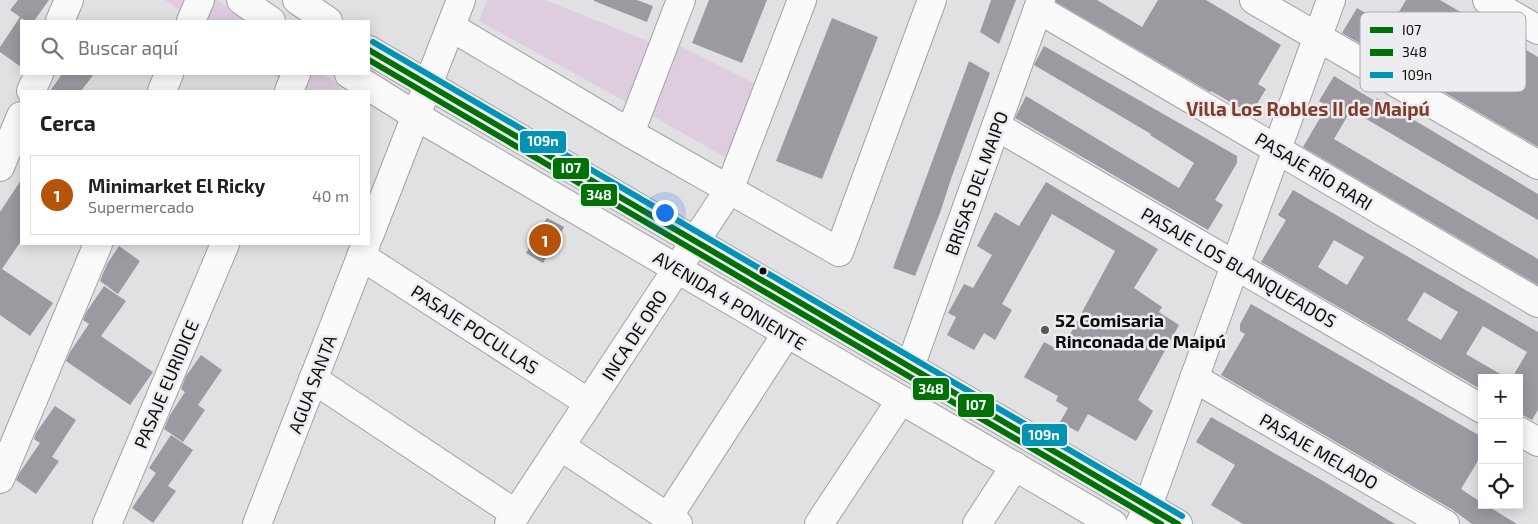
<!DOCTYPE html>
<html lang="es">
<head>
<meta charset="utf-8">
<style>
  body { margin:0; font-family:"Exo 2",sans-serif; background:#f6f6f6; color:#202124 }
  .controls { position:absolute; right:15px; bottom:15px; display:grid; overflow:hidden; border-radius:0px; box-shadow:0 2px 12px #0003 }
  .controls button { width:45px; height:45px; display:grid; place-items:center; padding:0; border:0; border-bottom:1px solid #e0e0e0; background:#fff; color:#202124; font:25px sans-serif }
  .you { position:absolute; left:664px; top:212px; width:18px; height:18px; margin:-12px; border:4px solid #fff; border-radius:50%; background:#1a73e8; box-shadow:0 0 0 8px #1a73e833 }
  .badge { display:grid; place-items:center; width:32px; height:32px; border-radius:50%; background:#b45309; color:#fff; font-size:16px; font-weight:700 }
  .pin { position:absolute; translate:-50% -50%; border:2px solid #fff; box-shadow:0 1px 5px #0006 }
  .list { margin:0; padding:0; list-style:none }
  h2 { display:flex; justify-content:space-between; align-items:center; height:65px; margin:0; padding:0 20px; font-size:21px }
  h2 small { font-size:16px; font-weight:400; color:#757577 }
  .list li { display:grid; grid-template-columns:32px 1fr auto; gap:15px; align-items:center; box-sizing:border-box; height:80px; margin:0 10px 10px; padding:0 10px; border:1px solid #e0e0e0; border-radius:0px }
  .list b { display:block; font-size:19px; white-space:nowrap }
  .list p { margin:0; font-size:16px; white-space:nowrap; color:#757577 }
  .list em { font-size:16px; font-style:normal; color:#757577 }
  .icon { flex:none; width:28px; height:28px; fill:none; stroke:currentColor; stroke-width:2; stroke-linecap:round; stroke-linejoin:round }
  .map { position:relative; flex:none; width:1538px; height:524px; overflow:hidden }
  .search { position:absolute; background:#fff; box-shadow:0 2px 12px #0003; left:20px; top:20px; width:350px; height:55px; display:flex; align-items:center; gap:12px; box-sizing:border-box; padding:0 18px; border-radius:0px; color:#757577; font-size:19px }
  .panel { position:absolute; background:#fff; box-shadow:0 2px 12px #0003; left:20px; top:90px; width:350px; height:155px; border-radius:0px }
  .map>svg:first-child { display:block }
  .green { fill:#ddcdde }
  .building { fill:#9c99a0; fill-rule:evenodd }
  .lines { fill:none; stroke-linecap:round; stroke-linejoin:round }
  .minor-casing { stroke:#a1a2a3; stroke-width:30 }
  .minor { stroke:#fafafb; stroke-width:28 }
  .bus-1-casing { stroke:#ededf1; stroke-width:10 }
  .bus-2-casing { stroke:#ededf1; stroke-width:10 }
  .bus-3-casing { stroke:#ededf1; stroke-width:10 }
  .bus-1 { stroke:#007106; stroke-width:6 }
  .bus-2 { stroke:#007106; stroke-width:6 }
  .bus-3 { stroke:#0093b3; stroke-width:6 }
  .bus-dot { fill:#0c0c0d; stroke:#ededf1; stroke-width:2 }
  .poi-dot { fill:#575758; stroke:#ededf1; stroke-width:2 }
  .labels { text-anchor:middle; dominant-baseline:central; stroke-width:5; stroke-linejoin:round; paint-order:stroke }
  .street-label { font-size:18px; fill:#0c0c0d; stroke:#ededf1 }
  .poi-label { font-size:18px; font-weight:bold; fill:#0c0c0d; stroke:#ededf1; text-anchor:start }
  .neighbourhood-label { font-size:19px; font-weight:bold; fill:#803b2a; stroke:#ededf1 }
  .key { fill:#ededf1; stroke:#aaaaad; stroke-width:1 }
  .key-label { font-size:14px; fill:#0c0c0d }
  .line-badge { stroke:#ededf1; stroke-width:2 }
  .badge-label { font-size:14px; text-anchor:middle; font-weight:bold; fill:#fff }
</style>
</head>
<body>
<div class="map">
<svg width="1538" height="524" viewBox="0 0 1538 524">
  <rect width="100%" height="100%" fill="#e1e1e3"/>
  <g class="green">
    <path d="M165,0H217L247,21H196Z"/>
    <path d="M487,0H545L652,43L630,104L479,21Z"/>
    <path d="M676,44L756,84L730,160L649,114Z"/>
    <path d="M272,74H323L341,86L339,91H298Z"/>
  </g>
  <g class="building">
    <path d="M18,0H49L34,21H26L21,18V67L0,52V47L20,17L10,10Z"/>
    <path d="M594,0H637L653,6L647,22L594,1Z"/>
    <path d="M709,0H767L742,63L692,43Z"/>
    <path d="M991,0H1016L999,44L980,32Z"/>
    <path d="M1056,0H1097L1142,27L1158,0H1206L1281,45L1258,84L1266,89L1251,114L1211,91L1210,92L1056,2Z"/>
    <path d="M1406,0H1440L1538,57V147L1342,33L1357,8L1390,27Z"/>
    <path d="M832,18L878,37L822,179L776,161Z"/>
    <path d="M1044,46L1237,156V163L1215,200L1223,205L1208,230L1015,118L1026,96L1179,188L1194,163L1150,135L1151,134L1034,65Z"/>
    <path d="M969,61L990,73L952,176L940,213L915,276L893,268Z"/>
    <path d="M62,74H94L81,91H50Z"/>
    <path d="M1334,76L1375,101L1377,98L1538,194V220L1351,110L1334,139L1538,259V285L1303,147L1327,106L1319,101Z"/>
    <path d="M21,180V241L2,269L53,303L30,336L0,315V212Z"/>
    <path d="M1046,182L1158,249L1134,288L1162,307L1159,312L1179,325L1138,400L1153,411L1136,441L1088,414L1078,432L1060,422L1068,408L1056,401L1058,396L1024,377L1044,342L1061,351L1115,251L1052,214L1002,304L1012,310L995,340L984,333L974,350L947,335L956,317L948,313L964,284L973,288L992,255L977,246L995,212L1019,226Z"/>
    <path d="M1293,190L1538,332V410L1532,420L1519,413V378H1512L1527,352L1483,326L1466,354L1507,378H1482V390L1261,262L1286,220L1278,215ZM1334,240L1364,257L1347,285L1318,267ZM1424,292L1458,312L1441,340L1407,320Z"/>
    <path d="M547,218L564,227L543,263L526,253Z"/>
    <path d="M119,246L140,261L118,294L100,281L107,264Z"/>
    <path d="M104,286L126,301L101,336L153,372L130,405L66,361L70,352L89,324L83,320L87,311Z"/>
    <path d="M1251,304L1482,437V454L1461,489L1482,503V505H1486L1517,524H1472L1453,510L1221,375L1245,334L1240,331V324Z"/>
    <path d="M201,355L222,370L198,405L205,410L183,442L164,429L170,415L185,392L181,389L186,376Z"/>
    <path d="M55,406L76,420L52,457L59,461L36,494L16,480L20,472L40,443L34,439L36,433Z"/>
    <path d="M1211,417L1318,478L1395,524H1243L1211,505L1235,465L1196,442Z"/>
    <path d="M171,435L193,450L168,486L176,491L153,523L132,508L156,473L149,468Z"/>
  </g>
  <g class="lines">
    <g class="minor-casing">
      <g id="minor">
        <path d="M241,0L271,21"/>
        <path d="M297,0L328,21"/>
        <path d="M1254,0L1538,165"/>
        <path d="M1487,0L1538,30"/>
        <path d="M1038,9L1538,303"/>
        <path d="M60,21L69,0"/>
        <path d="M191,21L200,0"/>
        <path d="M451,27L630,133L839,252L932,0"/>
        <path d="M369,50L1178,524"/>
        <path d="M349,74L416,116L1113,524"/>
        <path d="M31,91L39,74"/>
        <path d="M162,91L169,74"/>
        <path d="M289,91L296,74"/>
        <path d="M996,126L1482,409"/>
        <path d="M630,133L681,0"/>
        <path d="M0,167L21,116"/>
        <path d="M369,236L461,0"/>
        <path d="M361,256L589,403"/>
        <path d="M910,367L1041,0"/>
        <path d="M1194,378L1445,524"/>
        <path d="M313,379L516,514"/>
        <path d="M1519,431L1538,442"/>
        <path d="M560,446L678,524"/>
        <path d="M0,479L98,244"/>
        <path d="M668,517L787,333"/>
        <path d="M107,524L225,244"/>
        <path d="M257,524L366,244"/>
        <path d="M509,524L729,190L802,0"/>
        <path d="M819,524L901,400"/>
        <path d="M977,524L1015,466"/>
        <path d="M1140,524L1148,506L1331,0"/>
      </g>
    </g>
    <use href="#minor" class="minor"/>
    <g class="bus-1-casing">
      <path id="bus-1" d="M369,50L1178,524"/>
    </g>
    <g class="bus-2-casing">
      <path id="bus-2" d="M369,60L1161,524"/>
    </g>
    <g class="bus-3-casing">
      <path id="bus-3" d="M373,42L1182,516"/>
    </g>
    <use href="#bus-1" class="bus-1"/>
    <use href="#bus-2" class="bus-2"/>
    <use href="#bus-3" class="bus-3"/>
  </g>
  <circle class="bus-dot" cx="763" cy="271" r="4.5"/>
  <circle class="poi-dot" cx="1045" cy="330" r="5"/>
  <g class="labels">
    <g class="street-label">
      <text transform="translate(1314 171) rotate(31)">PASAJE RÍO RARI</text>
      <text transform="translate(976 183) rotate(-70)">BRISAS DEL MAIPO</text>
      <text transform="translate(1239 267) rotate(30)">PASAJE LOS BLANQUEADOS</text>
      <text transform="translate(730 300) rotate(31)">AVENIDA 4 PONIENTE</text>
      <text transform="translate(475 329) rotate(33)">PASAJE POCULLAS</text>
      <text transform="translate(634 335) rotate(-57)">INCA DE ORO</text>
      <text transform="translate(166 384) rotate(-67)">PASAJE EURIDICE</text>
      <text transform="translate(312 384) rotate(-69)">AGUA SANTA</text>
      <text transform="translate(1319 451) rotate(30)">PASAJE MELADO</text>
    </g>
    <g class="poi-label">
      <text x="1055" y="320">52 Comisaria<tspan x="1055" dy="21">Rinconada de Maipú</tspan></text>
    </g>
    <g class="neighbourhood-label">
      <text x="1308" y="108">Villa Los Robles II de Maipú</text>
    </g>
  </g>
  <rect x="1360" y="12" width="166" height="80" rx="8" class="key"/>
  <rect x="1370" y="27" width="23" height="6" fill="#007106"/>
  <rect x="1370" y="49" width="23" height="7" fill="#007106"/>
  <rect x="1370" y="72" width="23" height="6" fill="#0093b3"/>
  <g class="key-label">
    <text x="1402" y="35">I07</text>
    <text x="1402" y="57">348</text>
    <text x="1402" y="80">109n</text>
  </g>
  <g class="line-badge">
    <rect x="519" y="130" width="48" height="24" rx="5" fill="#0093b3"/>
    <rect x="552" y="157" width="38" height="23" rx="5" fill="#007106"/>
    <rect x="580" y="183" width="38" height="24" rx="5" fill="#007106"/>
    <rect x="912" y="377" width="38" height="24" rx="5" fill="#007106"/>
    <rect x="957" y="393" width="38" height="25" rx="5" fill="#007106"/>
    <rect x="1021" y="423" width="47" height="24" rx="5" fill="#0093b3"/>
  </g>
  <g class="badge-label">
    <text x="543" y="146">109n</text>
    <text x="571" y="173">I07</text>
    <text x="599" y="200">348</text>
    <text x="931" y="394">348</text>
    <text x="976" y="410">I07</text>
    <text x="1044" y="440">109n</text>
  </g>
</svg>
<div class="controls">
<button>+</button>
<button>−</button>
<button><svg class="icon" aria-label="locate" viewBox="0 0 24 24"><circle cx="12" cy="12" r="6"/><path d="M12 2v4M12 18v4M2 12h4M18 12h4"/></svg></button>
</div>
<div class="you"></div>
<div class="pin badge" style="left:545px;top:240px">1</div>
<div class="search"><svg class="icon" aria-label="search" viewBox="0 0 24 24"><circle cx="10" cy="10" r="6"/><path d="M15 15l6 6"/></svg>Buscar aquí</div>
<section class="panel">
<h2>Cerca<small></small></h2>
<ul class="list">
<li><span class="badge">1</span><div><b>Minimarket El Ricky</b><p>Supermercado</p></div><em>40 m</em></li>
</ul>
</section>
</div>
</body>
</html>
